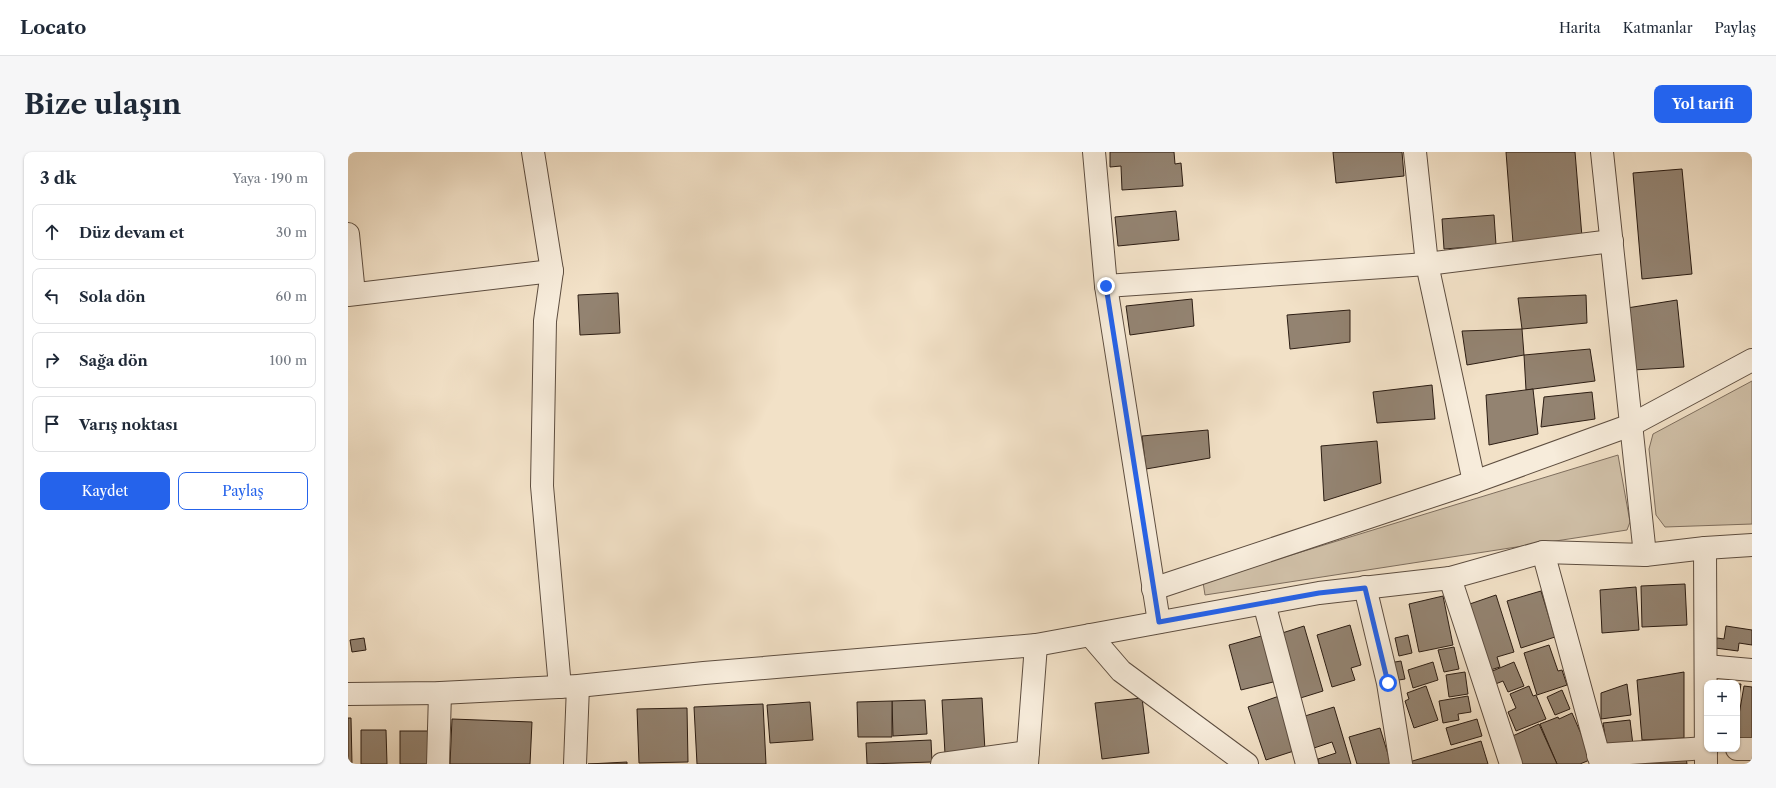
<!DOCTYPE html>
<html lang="tr">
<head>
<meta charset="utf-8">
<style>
  body { margin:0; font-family:"Libre Caslon Text",serif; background:#f6f6f7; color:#1f2937 }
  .controls { position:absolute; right:12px; bottom:12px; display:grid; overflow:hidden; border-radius:8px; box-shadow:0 1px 3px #0004 }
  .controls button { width:36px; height:36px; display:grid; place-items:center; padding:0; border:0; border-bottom:1px solid #e0e1e3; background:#fff; color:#1f2937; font:20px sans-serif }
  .stop { position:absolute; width:12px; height:12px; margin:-9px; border:3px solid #2563eb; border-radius:50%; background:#fff }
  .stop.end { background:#2563eb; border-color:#fff; box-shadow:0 1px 4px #0008 }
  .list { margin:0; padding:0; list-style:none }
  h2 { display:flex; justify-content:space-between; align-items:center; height:52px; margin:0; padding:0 16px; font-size:17px }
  h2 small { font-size:13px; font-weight:400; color:#747a83 }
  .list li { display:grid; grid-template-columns:26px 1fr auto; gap:12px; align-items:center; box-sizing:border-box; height:56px; margin:0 8px 8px; padding:0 8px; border:1px solid #e0e1e3; border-radius:8px }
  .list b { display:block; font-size:15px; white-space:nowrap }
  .list em { font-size:13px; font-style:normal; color:#747a83 }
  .actions { display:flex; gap:8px; padding:12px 16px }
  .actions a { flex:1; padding:9px 0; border:1px solid #2563eb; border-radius:8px; text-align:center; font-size:14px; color:#2563eb }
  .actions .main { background:#2563eb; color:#fff }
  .icon { flex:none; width:22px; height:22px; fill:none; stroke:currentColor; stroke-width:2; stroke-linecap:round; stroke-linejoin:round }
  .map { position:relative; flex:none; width:1404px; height:612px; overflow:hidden; border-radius:8px }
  header { display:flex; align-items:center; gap:24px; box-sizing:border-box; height:56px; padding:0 20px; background:#fff; border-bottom:1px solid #e0e1e3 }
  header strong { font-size:19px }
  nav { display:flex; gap:22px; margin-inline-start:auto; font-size:14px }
  .intro { display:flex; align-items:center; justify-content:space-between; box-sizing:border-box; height:96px; padding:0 24px }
  h1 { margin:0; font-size:28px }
  .button { padding:10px 18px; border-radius:8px; background:#2563eb; color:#fff; font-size:14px; font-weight:700 }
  main { display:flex; gap:24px; padding:0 24px }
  aside { flex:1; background:#fff; border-radius:8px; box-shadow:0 1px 3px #0004 }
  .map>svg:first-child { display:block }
  .green { fill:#d0c0a8; stroke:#7e6e5e }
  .building { fill:#938371; stroke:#2c1d13 }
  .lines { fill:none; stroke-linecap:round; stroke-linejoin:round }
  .minor-casing { stroke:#5e4e40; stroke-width:24 }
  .minor { stroke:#f7ecdb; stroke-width:22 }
  .route { stroke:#2563eb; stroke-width:5 }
</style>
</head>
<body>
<header>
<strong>Locato</strong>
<nav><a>Harita</a><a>Katmanlar</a><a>Paylaş</a></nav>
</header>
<div class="intro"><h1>Bize ulaşın</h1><a class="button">Yol tarifi</a></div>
<main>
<aside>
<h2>3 dk<small>Yaya · 190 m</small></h2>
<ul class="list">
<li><svg class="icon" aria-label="ahead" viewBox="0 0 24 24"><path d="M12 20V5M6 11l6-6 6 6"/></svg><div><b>Düz devam et</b></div><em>30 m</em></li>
<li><svg class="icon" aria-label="left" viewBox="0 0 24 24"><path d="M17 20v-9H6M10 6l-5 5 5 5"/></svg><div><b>Sola dön</b></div><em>60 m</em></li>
<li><svg class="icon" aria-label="right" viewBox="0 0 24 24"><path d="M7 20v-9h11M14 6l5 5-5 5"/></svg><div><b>Sağa dön</b></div><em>100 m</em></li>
<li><svg class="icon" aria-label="arrive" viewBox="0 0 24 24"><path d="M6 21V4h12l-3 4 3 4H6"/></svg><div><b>Varış noktası</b></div></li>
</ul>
<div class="actions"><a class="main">Kaydet</a><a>Paylaş</a></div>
</aside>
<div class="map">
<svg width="1404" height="612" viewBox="0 0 1404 612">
  <rect width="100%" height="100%" fill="#f2e1c7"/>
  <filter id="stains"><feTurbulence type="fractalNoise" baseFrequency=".005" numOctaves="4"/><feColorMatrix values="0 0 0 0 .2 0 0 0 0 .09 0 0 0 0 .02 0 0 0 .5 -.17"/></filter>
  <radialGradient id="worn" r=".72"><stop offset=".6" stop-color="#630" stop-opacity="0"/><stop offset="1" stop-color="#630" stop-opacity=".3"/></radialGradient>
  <g class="green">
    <path d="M1404,229V372L1317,375L1308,363L1301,297L1305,282Z"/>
    <path d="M1270,303L1282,370L1279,378L857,443L855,430Z"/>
  </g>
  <g class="building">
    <path d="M762,0H826L827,12L833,11L835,34L774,38L773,14L762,15Z"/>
    <path d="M985,0H1054L1056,24L988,31Z"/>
    <path d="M1158,0H1227L1234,85L1165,91Z"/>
    <path d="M1334,17L1344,122L1294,127L1285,21Z"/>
    <path d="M828,59L831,88L770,94L767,65Z"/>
    <path d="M1146,63L1148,93L1096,97L1094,67Z"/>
    <path d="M270,141L272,181L232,183L230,143Z"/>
    <path d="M1238,143L1239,171L1174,177L1170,146Z"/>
    <path d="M844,147L846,174L782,183L778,154Z"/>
    <path d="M1329,148L1336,215L1285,218L1279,156Z"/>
    <path d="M1002,158V190L942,197L939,163Z"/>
    <path d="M1174,177L1176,203L1119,213L1114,179Z"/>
    <path d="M1242,197L1247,229L1178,238L1176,203Z"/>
    <path d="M1084,233L1087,267L1029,271L1025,240Z"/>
    <path d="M1185,237L1190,282L1141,293L1138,243Z"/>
    <path d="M1244,240L1247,267L1193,275L1196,245Z"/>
    <path d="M860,278L862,306L798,317L794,284Z"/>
    <path d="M1029,289L1033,331L976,349L973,294Z"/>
    <path d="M1337,432L1339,473L1294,475L1293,434Z"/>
    <path d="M1288,435L1291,478L1254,481L1252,438Z"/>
    <path d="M1193,439L1207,485L1173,496L1159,449Z"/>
    <path d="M1148,443L1166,500L1149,505L1152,515L1133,521L1113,455Z"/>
    <path d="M1095,444L1105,493L1071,500L1061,452Z"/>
    <path d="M1002,473L1013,513L1003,516L1007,528L984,535L969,483Z"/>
    <path d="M956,474L975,539L946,548L928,483Z"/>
    <path d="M1378,474L1404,478V493L1391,491L1390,499L1367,496L1369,486L1376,487Z"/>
    <path d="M917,483L929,529L893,538L881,493Z"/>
    <path d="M1060,483L1064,501L1051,504L1047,486Z"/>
    <path d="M16,486L18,498L4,500L2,488Z"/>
    <path d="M1201,493L1210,519L1214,518L1219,533L1189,543L1176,501Z"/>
    <path d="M1106,495L1111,517L1096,520L1090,498Z"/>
    <path d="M1053,509L1057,527L1045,529L1041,511Z"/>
    <path d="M1085,510L1090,528L1065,536L1060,518Z"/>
    <path d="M1166,510L1176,534L1160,540L1155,529L1140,535L1135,523Z"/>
    <path d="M1117,520L1120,542L1101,545L1098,523Z"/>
    <path d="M1336,520V586L1294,588L1289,528Z"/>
    <path d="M1279,532L1283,563L1253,567V541Z"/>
    <path d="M1389,532H1393L1389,556Z"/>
    <path d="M1078,534L1090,568L1066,576L1057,549L1061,547L1059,541Z"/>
    <path d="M1181,534L1185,544L1188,543L1198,567L1168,579L1160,560L1168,556L1162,542Z"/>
    <path d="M1396,534L1404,535V590L1389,587V574Z"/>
    <path d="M1214,538L1222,557L1207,563L1199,545Z"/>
    <path d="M934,543L952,597L918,608L900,555Z"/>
    <path d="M1120,544L1123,560L1110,562L1111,568L1095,571L1091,549Z"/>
    <path d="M634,546L637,599L597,602L594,548Z"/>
    <path d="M794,546L801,601L754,607L747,551Z"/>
    <path d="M577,548L579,582L545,584L544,549Z"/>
    <path d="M544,549V585H510L509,550Z"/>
    <path d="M462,550L465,588L422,591L419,553Z"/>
    <path d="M415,552L418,612H349L346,555Z"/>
    <path d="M986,555L1003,612H971L970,607L988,601L984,590L966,596L957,564Z"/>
    <path d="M339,556L340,610L291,611L289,557Z"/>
    <path d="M1224,561L1244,607L1232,612H1209L1192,572L1210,565L1211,567Z"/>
    <path d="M0,566H3L4,612H0Z"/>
    <path d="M104,567L184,570L182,612H102Z"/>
    <path d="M1129,567L1134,584L1103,593L1098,576Z"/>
    <path d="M1282,568L1285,593L1259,596L1255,571Z"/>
    <path d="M1191,572L1209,612H1170L1158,587Z"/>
    <path d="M1032,576L1043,612H1009L1001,585Z"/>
    <path d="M13,578H38L39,612H13Z"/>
    <rect x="52" y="579" width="30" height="33"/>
    <path d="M583,588L584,610L519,612L518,591Z"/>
    <path d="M1133,589L1140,612H1062L1061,610Z"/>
    <path d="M1338,605L1339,612H1269Z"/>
    <path d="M279,610V612H240Z"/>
  </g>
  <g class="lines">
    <g class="minor-casing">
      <g id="minor">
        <path d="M185,0L204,119L197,169L194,334L212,535"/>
        <path d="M746,0L758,134L811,470"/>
        <path d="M1067,0L1079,112L1126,330"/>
        <path d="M1254,0L1297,403"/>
        <path d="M0,82L6,142"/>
        <path d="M758,134L1079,112L1264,89"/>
        <path d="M0,143L204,119"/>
        <path d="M1357,396L1358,612"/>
        <path d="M1195,400L1253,612"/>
        <path d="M1102,426L1163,612"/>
        <path d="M1017,435L1040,531L1053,612"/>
        <path d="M805,437L1126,330L1283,273L1404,208"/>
        <path d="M916,451L959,612"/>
        <path d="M742,483L773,519L899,612"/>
        <path d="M1358,514L1404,518"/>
        <path d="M0,542L92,541L230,534L356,521L688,493L971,441L1102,426L1195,400L1297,403L1357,396L1404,393"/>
        <path d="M1389,597H1404"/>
        <path d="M1250,603L1359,596"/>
        <path d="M90,612L92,541"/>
        <path d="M227,612L230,534"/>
        <path d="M594,612L680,600"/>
        <path d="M679,612L688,493"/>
      </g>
    </g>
    <use href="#minor" class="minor"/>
  </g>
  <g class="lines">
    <path class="route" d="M758,134L811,470L971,441L1017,436L1040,531"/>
  </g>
  <rect width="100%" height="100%" filter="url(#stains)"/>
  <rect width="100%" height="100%" fill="url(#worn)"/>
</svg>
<div class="controls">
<button>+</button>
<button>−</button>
</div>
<div class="stop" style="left:1040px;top:531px"></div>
<div class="stop end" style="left:758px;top:134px"></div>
</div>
</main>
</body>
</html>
